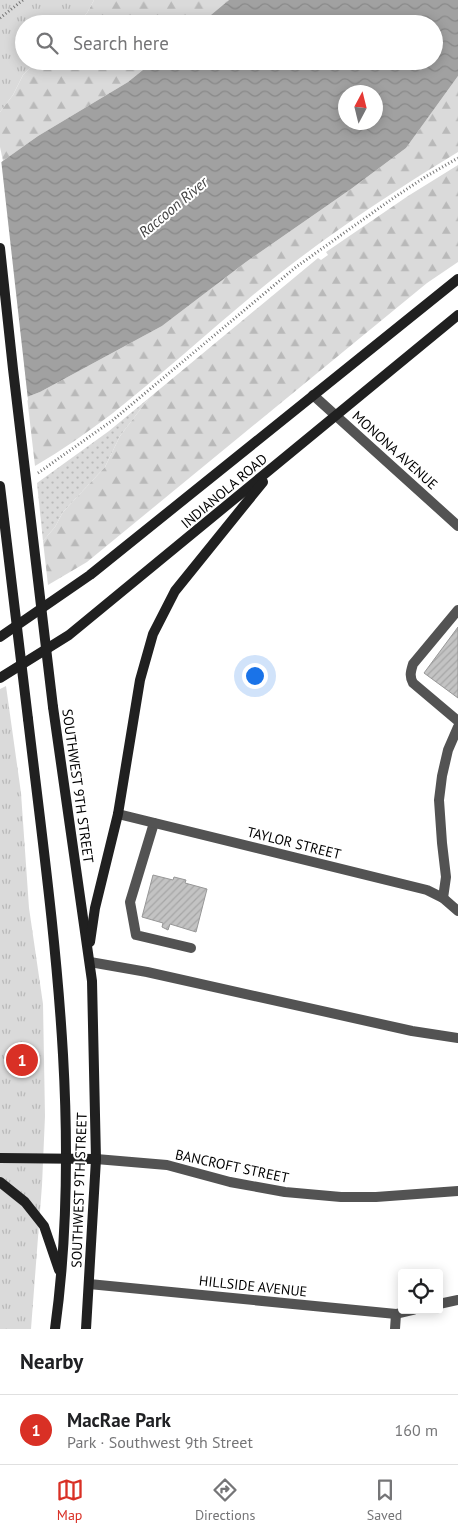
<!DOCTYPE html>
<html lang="en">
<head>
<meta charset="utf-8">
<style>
  body { margin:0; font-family:"PT Sans",sans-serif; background:#f2f2f2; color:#202124 }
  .controls { position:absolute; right:15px; bottom:15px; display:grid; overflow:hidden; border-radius:5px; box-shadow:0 2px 12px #0003 }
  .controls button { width:45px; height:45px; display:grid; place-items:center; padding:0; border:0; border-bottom:1px solid #e0e0e0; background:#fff; color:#202124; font:25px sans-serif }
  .compass { position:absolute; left:338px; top:85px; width:45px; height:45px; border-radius:50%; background:#fff; box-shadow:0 2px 12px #0003; rotate:7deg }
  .you { position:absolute; left:254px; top:675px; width:18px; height:18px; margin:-12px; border:4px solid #fff; border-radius:50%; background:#1a73e8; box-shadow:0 0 0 8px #1a73e833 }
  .badge { display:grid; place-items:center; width:32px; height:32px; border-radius:50%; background:#d93025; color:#fff; font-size:16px; font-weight:700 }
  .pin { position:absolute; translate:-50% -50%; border:2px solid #fff; box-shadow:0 1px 5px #0006 }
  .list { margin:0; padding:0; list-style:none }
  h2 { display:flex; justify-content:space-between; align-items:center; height:65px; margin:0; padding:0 20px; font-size:21px }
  h2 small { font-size:16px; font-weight:400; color:#757577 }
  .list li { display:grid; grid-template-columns:32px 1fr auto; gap:15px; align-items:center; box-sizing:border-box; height:70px; padding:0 20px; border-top:1px solid #e0e0e0 }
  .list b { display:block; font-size:19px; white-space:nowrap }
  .list p { margin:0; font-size:16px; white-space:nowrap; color:#757577 }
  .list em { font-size:16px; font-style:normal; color:#757577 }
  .icon { flex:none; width:28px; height:28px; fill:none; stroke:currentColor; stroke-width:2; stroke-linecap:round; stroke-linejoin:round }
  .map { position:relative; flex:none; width:458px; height:1329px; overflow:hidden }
  .search { position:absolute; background:#fff; box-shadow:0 2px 12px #0003; left:15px; right:15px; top:15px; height:55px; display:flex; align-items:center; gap:12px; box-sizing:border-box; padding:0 18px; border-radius:28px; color:#757577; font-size:19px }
  .sheet { height:135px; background:#fff }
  nav { display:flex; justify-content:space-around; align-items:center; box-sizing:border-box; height:70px; border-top:1px solid #e0e0e0; background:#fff; font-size:14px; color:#757577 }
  nav a { display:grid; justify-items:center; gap:2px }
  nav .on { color:#d93025 }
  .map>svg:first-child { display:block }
  .grass { fill:url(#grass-dots) }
  .forest { fill:url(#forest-firs) }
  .park { fill:url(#park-tufts) }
  .water { fill:url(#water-waves); fill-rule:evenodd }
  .pier { fill:#fff }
  .building { fill:url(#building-hatch); stroke:#979797 }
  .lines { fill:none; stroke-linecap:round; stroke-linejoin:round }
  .path { stroke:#757575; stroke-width:3; stroke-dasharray:1 2.5; stroke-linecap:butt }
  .service { stroke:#535353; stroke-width:10 }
  .minor { stroke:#535353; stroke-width:10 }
  .secondary { stroke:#202020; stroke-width:10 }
  .secondary-bridge { stroke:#202020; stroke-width:10 }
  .labels { text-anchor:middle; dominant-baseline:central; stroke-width:4; stroke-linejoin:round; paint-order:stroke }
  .street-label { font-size:14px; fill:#000; stroke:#fff }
  .water-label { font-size:15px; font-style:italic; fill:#424242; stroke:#fff }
</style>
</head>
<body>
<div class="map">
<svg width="458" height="1329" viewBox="0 0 458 1329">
  <defs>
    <pattern id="grass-dots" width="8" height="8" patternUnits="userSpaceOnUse" patternTransform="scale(1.25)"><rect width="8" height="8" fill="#dadada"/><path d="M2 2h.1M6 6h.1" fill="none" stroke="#b9b9b9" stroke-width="1.8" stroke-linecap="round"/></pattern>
    <pattern id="forest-firs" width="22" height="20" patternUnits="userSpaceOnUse" patternTransform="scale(1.25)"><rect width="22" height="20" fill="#dadada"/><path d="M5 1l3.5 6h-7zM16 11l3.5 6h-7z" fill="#b9b9b9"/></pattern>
    <pattern id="park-tufts" width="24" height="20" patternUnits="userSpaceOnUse" patternTransform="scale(1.25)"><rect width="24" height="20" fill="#dadada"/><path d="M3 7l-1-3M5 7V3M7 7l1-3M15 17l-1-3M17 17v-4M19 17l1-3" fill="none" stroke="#b9b9b9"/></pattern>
    <pattern id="water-waves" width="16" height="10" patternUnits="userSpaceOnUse" patternTransform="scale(1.25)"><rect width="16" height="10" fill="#a1a1a1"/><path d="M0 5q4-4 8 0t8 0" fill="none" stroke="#898989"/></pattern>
    <pattern id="building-hatch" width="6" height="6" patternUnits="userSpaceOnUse" patternTransform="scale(1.25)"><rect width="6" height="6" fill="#c3c3c3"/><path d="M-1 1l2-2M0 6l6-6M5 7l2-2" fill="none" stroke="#a6a6a6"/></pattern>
  </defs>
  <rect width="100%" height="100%" fill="#fff"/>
  <path class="grass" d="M149,398L120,436L105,467L63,512L55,527L43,541L37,483L109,431Z"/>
  <g class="forest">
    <path d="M94,0H229L200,24H76L87,13Z"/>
    <path d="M37,61H154L128,82L38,136L3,161L0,147V112L13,95L23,75Z"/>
    <path d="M458,76V152C387,195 317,242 253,295C206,334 161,375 113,413C88,432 62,450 35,466L27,397L40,392L162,326L246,262L351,189L406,148Z"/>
    <path d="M458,165V262L427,283L87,562L48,585L43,541L55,527L63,512L105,467L120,436L149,398L318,258L321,260L328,255L326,252L408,196Z"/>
  </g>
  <g class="park">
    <path d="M0,0H94L87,13L76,24H24V61H37L23,75L13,95L0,112Z"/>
    <path d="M6,686L21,793L29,908L43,1004L45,1116L42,1185L31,1329H0V689Z"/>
  </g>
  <path class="water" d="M229,0H458V76L406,148L351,189L246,262L162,326L40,392L27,397L0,163L38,136L128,82L154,61H434V24H200ZM346,92H376V122H346Z"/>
  <path class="pier" d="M1,159L28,400L0,422V160Z"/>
  <g class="building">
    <path d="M458,627V698L424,673Z"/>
    <path d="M153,875L173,880L174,877L186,880L185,883L207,889L196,932L170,924L168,930L162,927L163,923L142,917Z"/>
  </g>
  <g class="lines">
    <g class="path">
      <path d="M0,18L23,0"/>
      <path d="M38,473L113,420L296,267L392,199L425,177L458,158"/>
    </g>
    <g class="service">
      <path d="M458,610L413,664C411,671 409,676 413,683L458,721"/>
      <path d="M154,823L130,902L136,935L191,948"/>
      <path d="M90,962L147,972L412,1031L458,1038"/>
    </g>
    <g class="minor">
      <path d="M313,395L458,526"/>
      <path d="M118,814L427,890L443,898L458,911"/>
      <path d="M443,898L446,877L442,843L439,800L442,776L448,750L458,727"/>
      <path d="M96,1159L167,1165L230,1182L285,1192L341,1197H376L458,1191"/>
      <path d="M89,1284L396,1314L413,1310"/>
      <path d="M439,1304L458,1300"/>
      <path d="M395,1329L396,1314"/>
    </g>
    <g class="secondary">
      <path d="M0,637L90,575L458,279"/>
      <path d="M0,678L69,635L458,315"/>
      <path d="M53,707L92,981L96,1159L86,1329"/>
      <path d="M28,719C52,921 83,1126 55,1329"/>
      <path d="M90,942L95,908L118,814L140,680L153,634L175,591L263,482"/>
      <path d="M0,1158L96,1159"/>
      <path d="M0,1182L25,1202L44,1226L59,1270"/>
    </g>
    <g class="secondary-bridge">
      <path d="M0,248L13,369L53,707"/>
      <path d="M0,486L28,719"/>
    </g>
  </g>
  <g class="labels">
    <g class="street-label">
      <text transform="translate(395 450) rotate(42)">MONONA AVENUE</text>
      <text transform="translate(224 491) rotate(-40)">INDIANOLA ROAD</text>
      <text transform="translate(78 786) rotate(82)">SOUTHWEST 9TH STREET</text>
      <text transform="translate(294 843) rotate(14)">TAYLOR STREET</text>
      <text transform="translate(232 1166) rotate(12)">BANCROFT STREET</text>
      <text transform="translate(79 1190) rotate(-88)">SOUTHWEST 9TH STREET</text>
      <text transform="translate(253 1286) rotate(6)">HILLSIDE AVENUE</text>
    </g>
    <g class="water-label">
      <text transform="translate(173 207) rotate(-40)">Raccoon River</text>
    </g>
  </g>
</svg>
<div class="controls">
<button><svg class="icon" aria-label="locate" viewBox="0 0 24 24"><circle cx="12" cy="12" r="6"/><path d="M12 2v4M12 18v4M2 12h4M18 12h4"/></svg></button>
</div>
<svg class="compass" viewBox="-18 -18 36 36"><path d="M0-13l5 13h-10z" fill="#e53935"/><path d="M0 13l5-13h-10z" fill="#757577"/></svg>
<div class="you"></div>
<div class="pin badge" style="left:22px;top:1060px">1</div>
<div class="search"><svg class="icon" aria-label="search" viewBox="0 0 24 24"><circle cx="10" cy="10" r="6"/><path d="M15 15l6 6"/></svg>Search here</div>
</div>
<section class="sheet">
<h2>Nearby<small></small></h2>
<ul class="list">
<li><span class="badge">1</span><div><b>MacRae Park</b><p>Park · Southwest 9th Street</p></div><em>160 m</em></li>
</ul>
</section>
<nav>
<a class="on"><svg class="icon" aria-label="map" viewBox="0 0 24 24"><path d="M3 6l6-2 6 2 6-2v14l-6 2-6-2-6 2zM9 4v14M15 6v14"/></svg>Map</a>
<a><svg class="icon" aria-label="directions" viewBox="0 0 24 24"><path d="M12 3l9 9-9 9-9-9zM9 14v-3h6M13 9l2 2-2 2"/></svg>Directions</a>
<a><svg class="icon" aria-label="saved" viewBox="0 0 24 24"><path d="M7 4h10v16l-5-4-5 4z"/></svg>Saved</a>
</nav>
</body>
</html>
